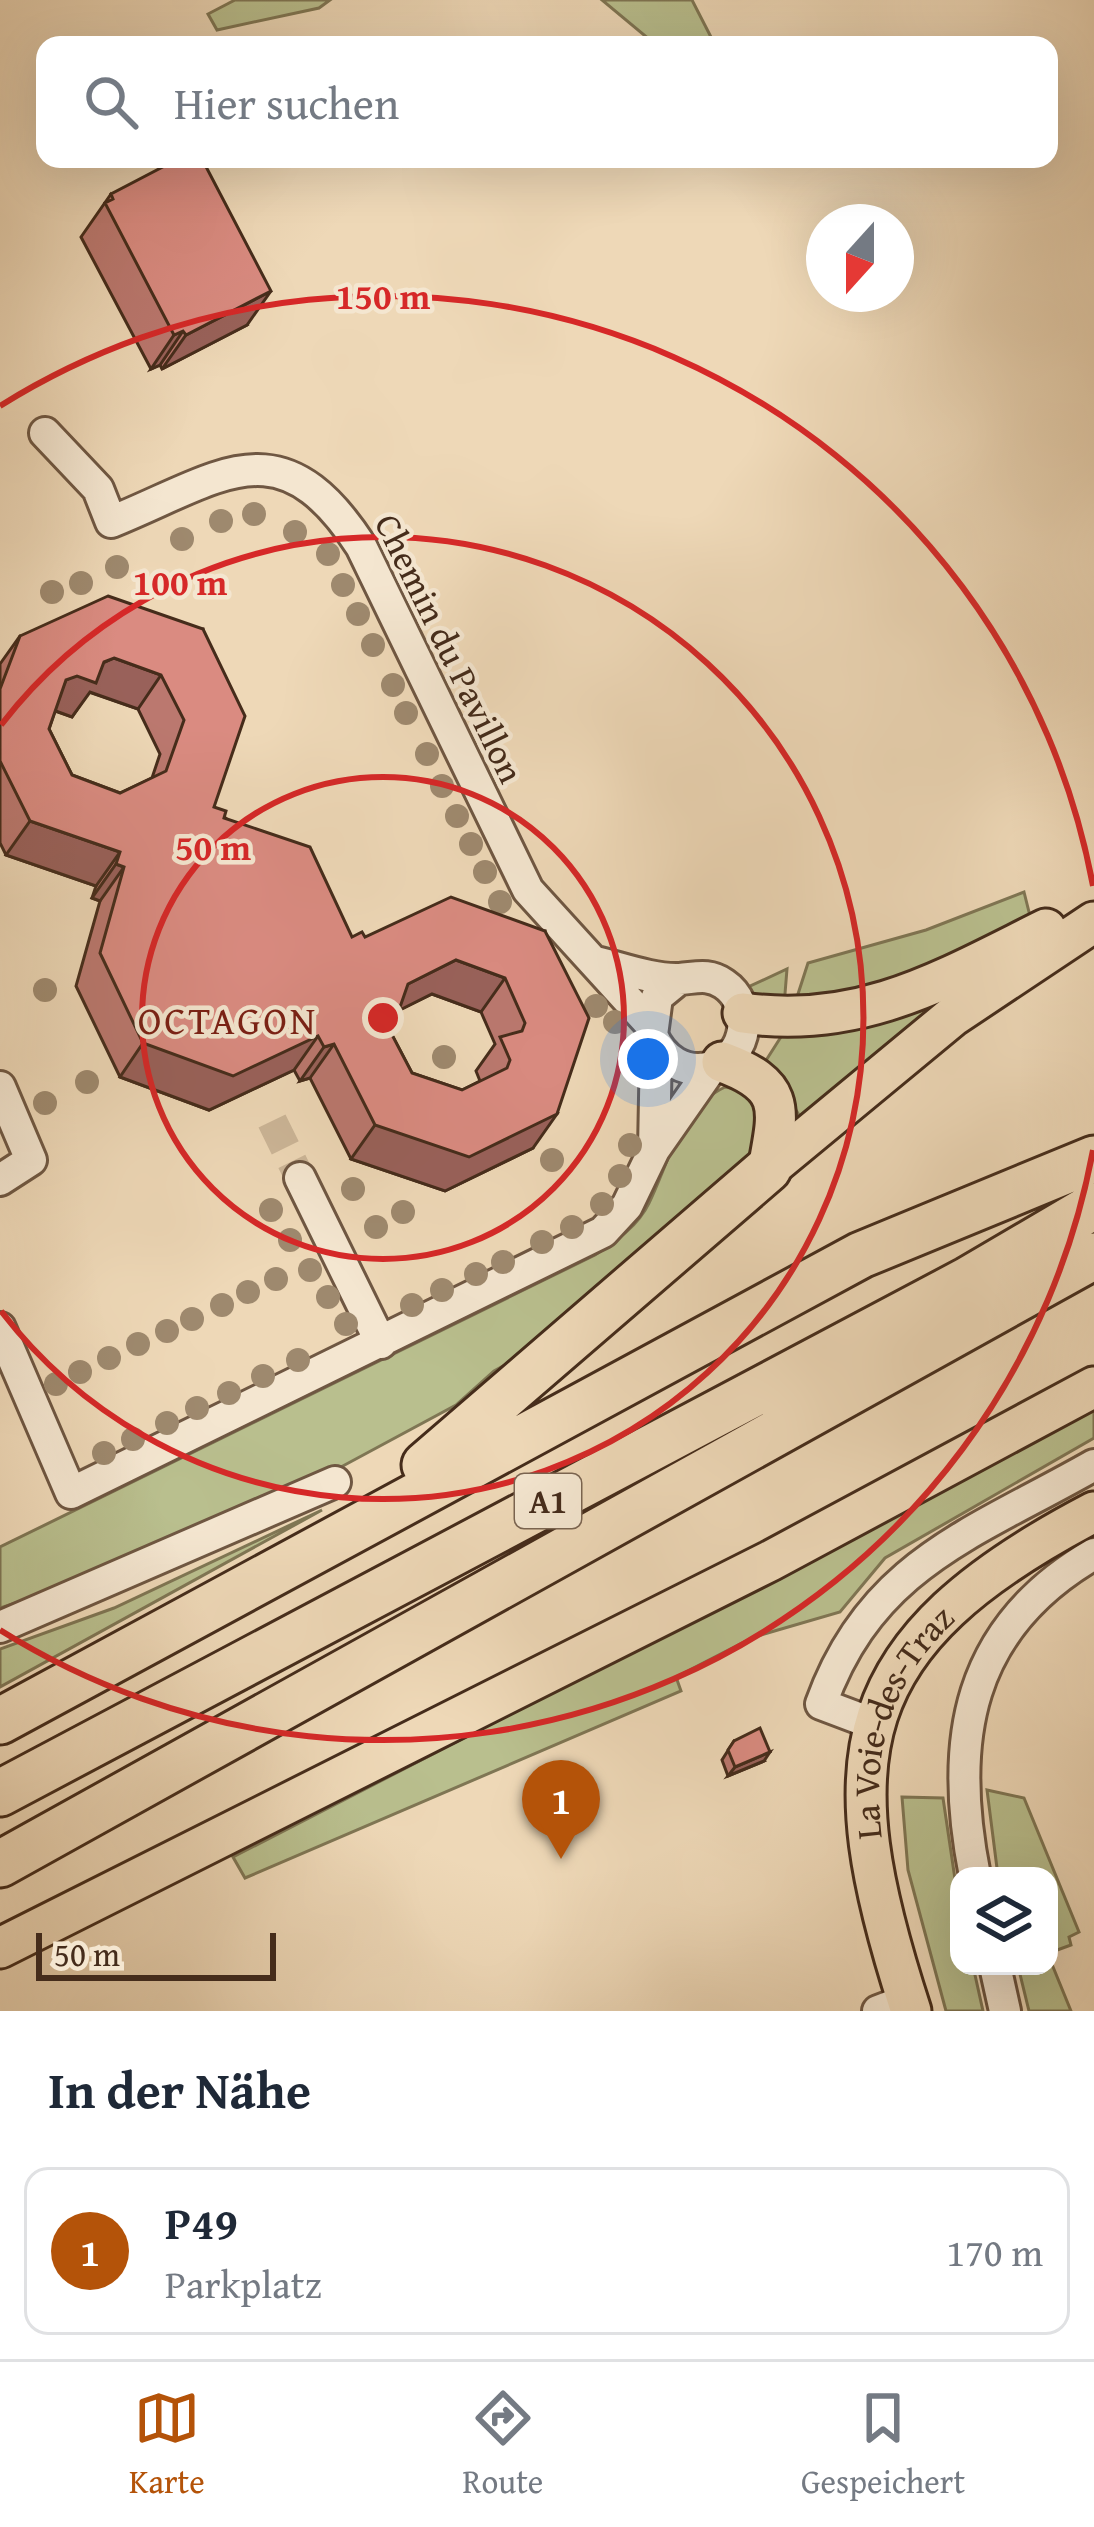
<!DOCTYPE html>
<html lang="de">
<head>
<meta charset="utf-8">
<style>
  body { margin:0; font-family:"Gentium Book Plus",serif; background:#f2f2f3; color:#1f2937 }
  .controls { position:absolute; right:36px; bottom:36px; display:grid; overflow:hidden; border-radius:24px; box-shadow:0 12px 48px #0002 }
  .controls button { width:108px; height:108px; display:grid; place-items:center; padding:0; border:0; border-bottom:3px solid #e0e1e3; background:#fff; color:#1f2937; font:60px sans-serif }
  .compass { position:absolute; left:806px; top:204px; width:108px; height:108px; border-radius:50%; background:#fff; box-shadow:0 12px 48px #0002; rotate:201deg }
  .scale { position:absolute; left:36px; bottom:30px; width:240px; box-sizing:border-box; padding-left:12px; border:6px solid #452c1b; border-top:0; font-size:33px; line-height:42px; white-space:nowrap; color:#452c1b; -webkit-text-stroke:9px #f4e6d0; paint-order:stroke }
  .you { position:absolute; left:648px; top:1059px; width:42px; height:42px; margin:-30px; border:9px solid #fff; border-radius:50%; background:#1a73e8; box-shadow:0 0 0 18px #1a73e833 }
  .badge { display:grid; place-items:center; width:78px; height:78px; border-radius:50%; background:#b45309; color:#fff; font-size:39px; font-weight:700 }
  .pin { position:absolute; translate:-50% -99px; filter:drop-shadow(0 3px 6px #0008) }
  .pin::after { content:''; position:absolute; top:63px; width:42px; height:36px; background:inherit; clip-path:polygon(0 0,100% 0,50% 100%) }
  .list { margin:0; padding:0; list-style:none }
  h2 { display:flex; justify-content:space-between; align-items:center; height:156px; margin:0; padding:0 48px; font-size:51px }
  h2 small { font-size:39px; font-weight:400; color:#747a83 }
  .list li { display:grid; grid-template-columns:78px 1fr auto; gap:36px; align-items:center; box-sizing:border-box; height:168px; margin:0 24px 24px; padding:0 24px; border:3px solid #e0e1e3; border-radius:24px }
  .list b { display:block; font-size:45px; white-space:nowrap }
  .list p { margin:0; font-size:39px; white-space:nowrap; color:#747a83 }
  .list em { font-size:39px; font-style:normal; color:#747a83 }
  .icon { flex:none; width:66px; height:66px; fill:none; stroke:currentColor; stroke-width:2; stroke-linecap:round; stroke-linejoin:round }
  .map { position:relative; flex:none; width:1094px; height:2011px; overflow:hidden }
  .search { position:absolute; background:#fff; box-shadow:0 12px 48px #0002; left:36px; right:36px; top:36px; height:132px; display:flex; align-items:center; gap:30px; box-sizing:border-box; padding:0 42px; border-radius:24px; color:#747a83; font-size:45px }
  .sheet { height:348px; background:#fff }
  nav { display:flex; justify-content:space-around; align-items:center; box-sizing:border-box; height:168px; border-top:3px solid #e0e1e3; background:#fff; font-size:33px; color:#747a83 }
  nav a { display:grid; justify-items:center; gap:6px }
  nav .on { color:#b45309 }
  .map>svg:first-child { display:block }
</style>
</head>
<body>
<div class="map">
<svg width="1094" height="2011" viewBox="0 0 1094 2011">
  <rect width="100%" height="100%" fill="#eed8b7"/>
  <filter id="stains"><feTurbulence type="fractalNoise" baseFrequency=".00167" numOctaves="4"/><feColorMatrix values="0 0 0 0 .2 0 0 0 0 .09 0 0 0 0 .02 0 0 0 .5 -.17"/></filter>
  <radialGradient id="worn" r=".72"><stop offset=".6" stop-color="#630" stop-opacity="0"/><stop offset="1" stop-color="#630" stop-opacity=".3"/></radialGradient>
  <!-- green -->
  <path fill="#b9bf8e" stroke="#7f7654" stroke-width="3" d="M 235,0 L 330,0 L 319,8 L 217,30 L 208,14 Z
    M 602,0 L 692,0 L 713,41 L 656,45 Z
    M 1024,892 L 1030,916 L 953,964 L 806,1011 L 798,994 L 808,963 L 926,930 Z
    M 787,969 L 784,1006 L 760,1001 L 746,988 Z
    M 951,997 L 801,1118 L 765,1062 L 786,1029 Z
    M 725,1087 L 752,1092 L 764,1109 L 758,1151 L 561,1334 L 494,1371 L 456,1405 L 289,1495 L 84,1580 L 0,1608 L 0,1547 L 595,1255 C 616,1241 638,1226 649,1203 C 670,1160 679,1109 725,1087 Z
    M 1094,1405 L 1094,1438 L 885,1558 L 840,1612 L 754,1637 L 676,1677 L 681,1691 L 245,1878 L 233,1857 L 874,1527 Z
    M 322,1510 L 0,1687 L 0,1649 L 114,1608 Z
    M 987,1790 L 1024,1798 L 1079,1932 L 1069,1937 L 1071,1945 L 1049,1953 L 1049,1876 L 998,1876 Z
    M 902,1797 L 943,1798 L 959,1906 L 959,1966 L 973,1966 L 983,2011 L 946,2011 L 908,1870 Z
    M 1049,1957 L 1071,2011 L 1029,2011 L 1018,1966 L 1049,1966 Z"/>
  <g fill="none" stroke-linecap="round" stroke-linejoin="round">
    <!-- minor-tunnel -->
    <path stroke="#ccb698" stroke-width="30" stroke-dasharray="30 15" stroke-linecap="butt" d="M 272,1121 L 300,1178"/>
    <defs>
      <path id="minor" d="M 45,433 L 98,489 L 111,522 C 220,478 280,421 361,546 L 528,890 L 650,1024
        M 596,962 C 621,968 653,980 679,979 C 696,978 708,973 724,984 C 754,1004 749,1056 712,1067 C 685,1075 662,1059 652,1035 L 657,997 L 679,979
        M 0,1087 L 31,1160 L 0,1180
        M 654,1150 L 656,1046
        M 300,1178 L 381,1343
        M 0,1328 L 71,1493 L 603,1232 L 627,1206 L 654,1150 L 712,1067
        M 0,1627 L 335,1482
        M 874,1724 L 821,1704 C 871,1564 973,1534 1094,1465
        M 975,1876 C 948,1741 966,1628 1094,1554
        M 995,1966 L 1005,2011
        M 878,2011 L 907,2000"/>
      <g id="major">
        <path d="M 743,1013 C 860,1030 945,979 1046,929"/>
        <path d="M 722,1062 C 787,1086 779,1109 768,1169"/>
        <path d="M 768,1169 L 953,1016 L 1094,922"/>
        <path d="M 0,1948 L 770,1561 L 1094,1387"/>
        <path id="s1" d="M 911,2011 C 828,1757 844,1643 1094,1512"/>
      </g>
      <path id="highway" d="M 425,1465 L 768,1169
        M 0,1721 L 861,1255 L 1094,1159
        M 0,1793 L 968,1280 L 1094,1206
        M 0,1864 L 1094,1256"/>
    </defs>
    <!-- minor casing -->
    <use href="#minor" stroke="#6f5742" stroke-width="36"/>
    <!-- major casing -->
    <use href="#major" stroke="#452c1b" stroke-width="45"/>
    <!-- highway casing -->
    <use href="#highway" stroke="#452c1b" stroke-width="51"/>
    <!-- minor -->
    <use href="#minor" stroke="#f4e6d0" stroke-width="30"/>
    <!-- major -->
    <use href="#major" stroke="#eed8b7" stroke-width="39"/>
    <!-- highway -->
    <use href="#highway" stroke="#eed8b7" stroke-width="45"/>
  </g>
  <!-- trees -->
  <g fill="#9e896e">
    <circle cx="254" cy="514" r="12"/>
    <circle cx="221" cy="521" r="12"/>
    <circle cx="295" cy="532" r="12"/>
    <circle cx="182" cy="539" r="12"/>
    <circle cx="328" cy="554" r="12"/>
    <circle cx="117" cy="567" r="12"/>
    <circle cx="81" cy="583" r="12"/>
    <circle cx="343" cy="585" r="12"/>
    <circle cx="52" cy="592" r="12"/>
    <circle cx="358" cy="614" r="12"/>
    <circle cx="373" cy="645" r="12"/>
    <circle cx="393" cy="685" r="12"/>
    <circle cx="406" cy="713" r="12"/>
    <circle cx="427" cy="754" r="12"/>
    <circle cx="442" cy="786" r="12"/>
    <circle cx="457" cy="816" r="12"/>
    <circle cx="471" cy="844" r="12"/>
    <circle cx="485" cy="872" r="12"/>
    <circle cx="500" cy="902" r="12"/>
    <circle cx="45" cy="990" r="12"/>
    <circle cx="596" cy="1006" r="12"/>
    <circle cx="615" cy="1022" r="12"/>
    <circle cx="444" cy="1057" r="12"/>
    <circle cx="632" cy="1066" r="12"/>
    <circle cx="87" cy="1082" r="12"/>
    <circle cx="45" cy="1103" r="12"/>
    <circle cx="630" cy="1145" r="12"/>
    <circle cx="552" cy="1160" r="12"/>
    <circle cx="620" cy="1176" r="12"/>
    <circle cx="353" cy="1189" r="12"/>
    <circle cx="602" cy="1204" r="12"/>
    <circle cx="271" cy="1210" r="12"/>
    <circle cx="403" cy="1212" r="12"/>
    <circle cx="376" cy="1227" r="12"/>
    <circle cx="572" cy="1227" r="12"/>
    <circle cx="290" cy="1240" r="12"/>
    <circle cx="542" cy="1242" r="12"/>
    <circle cx="503" cy="1262" r="12"/>
    <circle cx="310" cy="1270" r="12"/>
    <circle cx="476" cy="1274" r="12"/>
    <circle cx="276" cy="1279" r="12"/>
    <circle cx="442" cy="1290" r="12"/>
    <circle cx="248" cy="1292" r="12"/>
    <circle cx="328" cy="1297" r="12"/>
    <circle cx="222" cy="1305" r="12"/>
    <circle cx="412" cy="1305" r="12"/>
    <circle cx="192" cy="1319" r="12"/>
    <circle cx="346" cy="1324" r="12"/>
    <circle cx="167" cy="1331" r="12"/>
    <circle cx="138" cy="1344" r="12"/>
    <circle cx="109" cy="1358" r="12"/>
    <circle cx="298" cy="1360" r="12"/>
    <circle cx="80" cy="1372" r="12"/>
    <circle cx="263" cy="1376" r="12"/>
    <circle cx="56" cy="1384" r="12"/>
    <circle cx="229" cy="1393" r="12"/>
    <circle cx="197" cy="1408" r="12"/>
    <circle cx="167" cy="1423" r="12"/>
    <circle cx="133" cy="1439" r="12"/>
    <circle cx="104" cy="1453" r="12"/>
  </g>
  <!-- wall -->
  <path fill="#bb786f" stroke="#452c1b" stroke-width="3" fill-rule="evenodd" d="M 111,194 L 247,325 L 162,369 L 160,365 L 151,369 L 81,237 Z
    M 203,629 L 214,807 L 352,937 L 545,931 L 533,1148 L 445,1191 L 351,1159 L 310,1078 L 300,1081 L 294,1070 L 209,1110 L 120,1077 L 76,986 L 100,901 L 92,898 L 96,886 L 6,855 L 0,843 L 0,664 L 20,636 ZM 89,692 L 138,709 L 160,754 L 152,778 L 120,793 L 72,775 L 49,729 L 55,711 L 72,717 ZM 432,994 L 481,1012 L 495,1044 L 476,1071 L 480,1081 L 462,1090 L 412,1073 L 391,1033 L 399,1010 Z
    M 734,1741 L 764,1761 L 728,1776 L 722,1760 Z"/>
  <!-- shaded-wall -->
  <path fill="#99615a" stroke="#452c1b" stroke-width="3" d="M 271,291 L 247,325 L 162,369 L 186,335 Z
    M 183,331 L 160,365 L 151,369 L 174,335 Z
    M 114,658 L 161,675 L 138,709 L 90,692 L 72,717 L 53,710 L 66,680 Z
    M 30,821 L 120,852 L 96,886 L 6,855 Z
    M 116,864 L 124,867 L 100,901 L 92,898 Z
    M 456,960 L 505,978 L 481,1012 L 432,994 L 384,1018 L 408,984 Z
    M 318,1036 L 294,1070 L 209,1110 L 120,1077 L 143,1043 Z
    M 334,1044 L 310,1078 L 300,1081 L 324,1047 Z
    M 557,1114 L 533,1148 L 445,1191 L 351,1159 L 375,1125 Z
    M 770,1752 L 764,1761 L 728,1776 L 735,1767 Z"/>
  <!-- building -->
  <path fill="#da8b81" stroke="#452c1b" stroke-width="3" fill-rule="evenodd" d="M 178,159 L 202,159 L 271,291 L 186,335 L 183,331 L 174,335 L 105,203 L 113,199 L 111,194 Z
    M 108,596 L 203,629 L 245,716 L 214,807 L 226,811 L 224,818 L 310,847 L 352,937 L 362,932 L 365,937 L 451,897 L 545,931 L 589,1018 L 557,1114 L 469,1157 L 375,1125 L 334,1044 L 324,1047 L 318,1036 L 233,1076 L 143,1043 L 100,953 L 124,867 L 116,864 L 120,852 L 30,821 L 0,761 L 0,689 L 20,636 ZM 114,658 L 161,675 L 184,720 L 166,771 L 120,793 L 72,775 L 49,729 L 66,680 L 77,676 L 96,683 L 104,662 ZM 456,960 L 505,978 L 525,1023 L 522,1031 L 500,1037 L 510,1060 L 507,1068 L 462,1090 L 412,1073 L 391,1033 L 408,984 Z
    M 760,1728 L 770,1752 L 735,1767 L 728,1750 L 734,1741 Z"/>
  <!-- distance rings -->
  <g fill="none" stroke="#d62828" stroke-width="6">
    <circle cx="383" cy="1018" r="241"/>
    <path d="M1 725A481 481 0 1 1 1 1311"/>
    <path d="M1093 1150A722 722 0 0 1 0 1630M0 406A722 722 0 0 1 1093 886"/>
  </g>
  <g text-anchor="middle" stroke-width="9" stroke-linejoin="round" paint-order="stroke">
    <!-- shield labels -->
    <rect fill="#f4e6d0" stroke="#7a6451" stroke-width="3" x="515" y="1474" width="66" height="54" rx="9"/>
    <g font-size="33" font-weight="bold" fill="#452c1b">
      <text x="548" y="1513">A1</text>
    </g>
    <!-- street labels -->
    <g font-size="36" fill="#452c1b" stroke="#f4e6d0">
      <text transform="translate(450 648) rotate(64)" y="13">Chemin du Pavillon</text>
      <text dy="13" stroke="none"><textPath href="#s1" startOffset="303">La Voie-des-Traz</textPath></text>
    </g>
    <!-- neighbourhood labels -->
    <g font-size="39" letter-spacing="3" fill="#7a1f14" stroke="#f4e6d0">
      <text x="228" y="1034">OCTAGON</text>
    </g>
  </g>
  <circle cx="383" cy="1018" r="18" fill="#d62828" stroke="#f4e6d0" stroke-width="6"/>
  <g font-size="36" text-anchor="middle" font-weight="bold" fill="#d62828" stroke="#f4e6d0" stroke-width="9" stroke-linejoin="round" paint-order="stroke">
    <text x="383" y="309">150 m</text>
    <text x="180" y="595">100 m</text>
    <text x="213" y="860">50 m</text>
  </g>
  <rect width="100%" height="100%" filter="url(#stains)"/>
  <rect width="100%" height="100%" fill="url(#worn)"/>
</svg>
<div class="controls">
<button><svg class="icon" aria-label="layers" viewBox="0 0 24 24"><path d="M12 4l9 5-9 5-9-5zM3 14l9 5 9-5"/></svg></button>
</div>
<svg class="compass" viewBox="-18 -18 36 36"><path d="M0-13l5 13h-10z" fill="#e53935"/><path d="M0 13l5-13h-10z" fill="#747a83"/></svg>
<div class="scale">50 m</div>
<div class="you"></div>
<div class="pin badge" style="left:561px;top:1859px">1</div>
<div class="search"><svg class="icon" aria-label="search" viewBox="0 0 24 24"><circle cx="10" cy="10" r="6"/><path d="M15 15l6 6"/></svg>Hier suchen</div>
</div>
<section class="sheet">
<h2>In der Nähe<small></small></h2>
<ul class="list">
<li><span class="badge">1</span><div><b>P49</b><p>Parkplatz</p></div><em>170 m</em></li>
</ul>
</section>
<nav>
<a class="on"><svg class="icon" aria-label="map" viewBox="0 0 24 24"><path d="M3 6l6-2 6 2 6-2v14l-6 2-6-2-6 2zM9 4v14M15 6v14"/></svg>Karte</a>
<a><svg class="icon" aria-label="directions" viewBox="0 0 24 24"><path d="M12 3l9 9-9 9-9-9zM9 14v-3h6M13 9l2 2-2 2"/></svg>Route</a>
<a><svg class="icon" aria-label="saved" viewBox="0 0 24 24"><path d="M7 4h10v16l-5-4-5 4z"/></svg>Gespeichert</a>
</nav>
</body>
</html>
